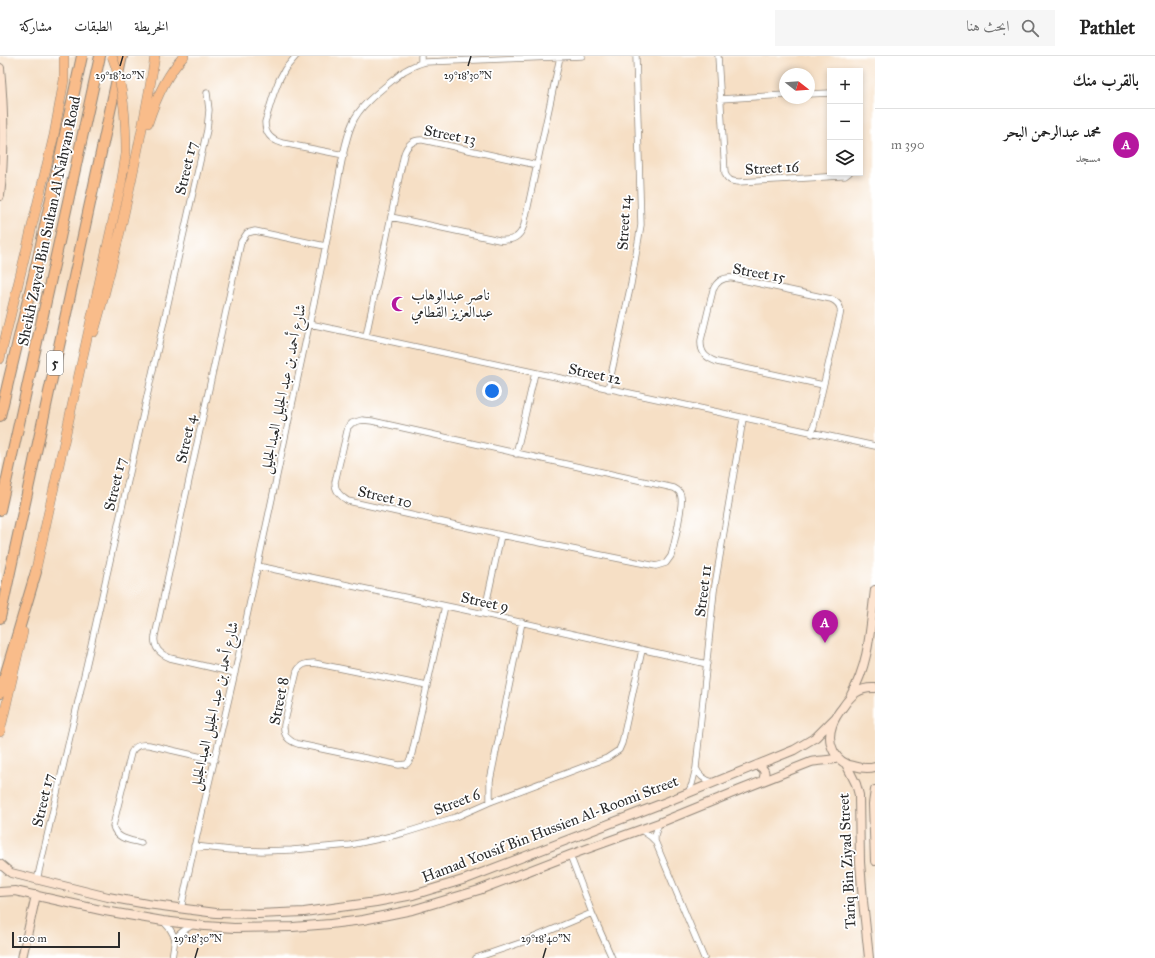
<!DOCTYPE html>
<html lang="ar">
<head>
<meta charset="utf-8">
<style>
  body { margin:0; font-family:"IM FELL Great Primer",Amiri,serif; background:#f6f6f6; color:#222; direction:rtl }
  .controls { position:absolute; right:12px; top:12px; display:grid; overflow:hidden; border-radius:0px; box-shadow:0 2px 6px #0003 }
  .controls button { width:36px; height:36px; display:grid; place-items:center; padding:0; border:0; border-bottom:1px solid #e0e0e0; background:#fff; color:#222; font:20px sans-serif }
  .compass { position:absolute; left:779px; top:12px; width:36px; height:36px; border-radius:50%; background:#fff; box-shadow:0 2px 6px #0003; rotate:107deg }
  .scale { position:absolute; left:12px; bottom:10px; width:108px; box-sizing:border-box; padding-left:4px; border:2px solid #2b2b2b; border-top:0; font-size:11px; line-height:14px; white-space:nowrap; color:#2b2b2b; -webkit-text-stroke:3px #fff; paint-order:stroke }
  .you { position:absolute; left:492px; top:335px; width:14px; height:14px; margin:-10px; border:3px solid #fff; border-radius:50%; background:#1a73e8; box-shadow:0 0 0 6px #1a73e833 }
  .badge { display:grid; place-items:center; width:26px; height:26px; border-radius:50%; background:#b5179e; color:#fff; font-size:13px; font-weight:700 }
  .pin { position:absolute; translate:-50% -33px; filter:drop-shadow(0 1px 2px #0008) }
  .pin::after { content:''; position:absolute; top:21px; width:14px; height:12px; background:inherit; clip-path:polygon(0 0,100% 0,50% 100%) }
  .list { margin:0; padding:0; list-style:none }
  h2 { display:flex; justify-content:space-between; align-items:center; height:52px; margin:0; padding:0 16px; font-size:17px }
  h2 small { font-size:13px; font-weight:400; color:#767676 }
  .list li { display:grid; grid-template-columns:26px 1fr auto; gap:12px; align-items:center; box-sizing:border-box; height:72px; padding:0 16px; border-top:1px solid #e0e0e0 }
  .list b { display:block; font-size:15px; white-space:nowrap }
  .list p { margin:0; font-size:13px; white-space:nowrap; color:#767676 }
  .list em { font-size:13px; font-style:normal; color:#767676 }
  .icon { flex:none; width:22px; height:22px; fill:none; stroke:currentColor; stroke-width:2; stroke-linecap:round; stroke-linejoin:round }
  .map { position:relative; flex:none; width:875px; height:902px; overflow:hidden; direction:ltr }
  header { display:flex; align-items:center; gap:24px; box-sizing:border-box; height:56px; padding:0 20px; background:#fff; border-bottom:1px solid #e0e0e0 }
  header strong { font-size:19px }
  nav { display:flex; gap:22px; margin-inline-start:auto; font-size:14px }
  .search { width:280px; height:36px; background:#f6f6f6; display:flex; align-items:center; gap:10px; box-sizing:border-box; padding:0 14px; border-radius:0px; color:#767676; font-size:15px }
  main { display:flex }
  aside { flex:1; background:#fff }
  .map>svg:first-child { display:block }
</style>
</head>
<body>
<header>
<strong>Pathlet</strong>
<div class="search"><svg class="icon" aria-label="search" viewBox="0 0 24 24"><circle cx="10" cy="10" r="6"/><path d="M15 15l6 6"/></svg>ابحث هنا</div>
<nav><a>الخريطة</a><a>الطبقات</a><a>مشاركة</a></nav>
</header>
<main>
<aside>
<h2>بالقرب منك<small></small></h2>
<ul class="list">
<li><span class="badge">A</span><div><b>محمد عبدالرحمن البحر</b><p>مسجد</p></div><em>390 m</em></li>
</ul>
</aside>
<div class="map">
<svg width="875" height="902" viewBox="0 0 875 902">
  <rect width="100%" height="100%" fill="#fff"/>
  <filter id="ink" filterUnits="userSpaceOnUse"><feTurbulence type="fractalNoise" baseFrequency=".025" numOctaves="2"/><feDisplacementMap in="SourceGraphic" scale="8" xChannelSelector="R" yChannelSelector="G"/><feConvolveMatrix kernelMatrix="1 2 1 2 8 2 1 2 1" color-interpolation-filters="sRGB"/></filter>
  <filter id="wash" filterUnits="userSpaceOnUse"><feTurbulence type="fractalNoise" baseFrequency=".012" numOctaves="4" result="noise"/><feDisplacementMap in="SourceGraphic" scale="16" xChannelSelector="R" yChannelSelector="G"/><feGaussianBlur stdDeviation="0.9" result="paint"/><feColorMatrix in="noise" values="0 0 0 0 0 0 0 0 0 0 0 0 0 0 0 0 0 1.4 0 .05"/><feComposite in="paint" operator="in"/></filter>
  <g filter="url(#wash)">
    <rect width="100%" height="100%" fill="#f6dfc5"/>
  </g>
  <g filter="url(#ink)">
    <g fill="none" stroke-linecap="round" stroke-linejoin="round">
      <defs>
        <path id="street" d="M 296,0 L 285,13 L 279,24 L 274,37 L 265,66 C 265,78 271,84 282,87 L 344,99
          M 421,0 L 421,7
          M 718,0 L 725,117 C 727,124 733,126 739,126 L 841,120 L 845,120 L 849,117
          M 809,38 L 830,37
          M 720,43 L 785,39
          M 391,161 L 499,184 C 512,185 520,182 524,169 L 560,1
          M 310,268 L 875,390
          M 366,280 L 404,98 C 407,89 413,83 423,84 L 537,109
          M 608,333 L 631,228 L 641,169 L 636,0
          M 362,364 L 372,365 L 674,432 C 678,434 681,437 681,441 C 683,449 674,491 671,500 L 666,507 L 656,510 L 501,479 L 348,445 C 340,440 335,435 335,426 L 348,371 L 352,367 Z
          M 812,378 L 840,259 C 842,251 838,246 831,243 L 733,222 C 723,221 717,225 713,234 L 701,284 C 700,297 706,302 717,306 L 823,329
          M 516,398 L 535,317
          M 258,510 L 484,558 L 707,608
          M 484,558 L 501,479
          M 235,617 L 170,602 C 160,598 153,592 155,580 L 241,186 L 247,177 L 255,175 L 325,190
          M 427,630 L 314,607 C 306,607 301,608 297,615 L 284,669 C 283,679 288,685 298,688 L 399,709 L 407,708 L 410,704 L 412,697 L 445,550
          M 696,712 C 699,720 704,724 713,726
          M 688,737 L 692,728 L 696,712 L 714,535 L 743,363
          M 490,746 L 490,725 L 522,566
          M 641,774 L 651,781 L 655,785 L 704,902
          M 655,785 L 655,779 L 659,767
          M 141,787 C 130,784 116,783 113,770 L 131,697 C 135,689 141,688 149,689 L 215,704
          M 194,790 L 231,794 L 262,795 L 292,794 L 350,789 L 379,783 L 404,777 L 456,761 L 490,746 L 607,702 L 619,694 L 622,687 L 642,594
          M 570,799 L 592,857 L 612,902
          M 37,824 L 91,589 L 207,74 L 209,54 L 207,37
          M 181,853 C 197,773 217,695 235,616 C 259,507 281,397 305,288 C 316,239 326,190 335,141 C 340,118 343,89 352,68 C 360,47 388,29 404,15 C 411,11 417,8 425,6 L 582,0
          M 163,865 L 170,873 L 175,882
          M 175,882 L 183,875 L 193,869
          M 172,902 L 175,882
          M 476,902 L 523,886 L 592,857"/>
        <path id="secondary" d="M 0,12 C 4,54 5,97 0,140
          M 875,632 C 859,631 851,639 843,651 C 838,657 834,663 832,670 C 826,687 835,707 854,710 C 861,712 868,713 875,711
          M 851,639 C 870,606 870,571 875,534
          M 846,708 L 856,728 L 859,739 L 860,806 L 863,845 L 869,902
          M 757,709 C 765,713 766,716 763,724
          M 875,734 L 873,748 L 875,805
          M 0,808 L 11,817 L 108,841 L 147,848 L 216,857 L 258,858 L 304,856 L 376,846 L 413,839 L 466,823 L 666,746 L 794,694 L 816,681 L 835,662
          M 0,836 L 15,835 L 105,855 L 163,865 L 205,870 L 234,872 L 293,871 L 330,868 L 363,864 L 412,854 L 479,834 L 570,799 L 659,767 L 740,734 L 811,706 C 820,704 830,705 838,702
          M 22,902 L 36,839"/>
        <path id="primary" d="M 148,67 C 156,42 166,19 184,0
          M 94,276 C 104,243 111,210 120,176 C 133,118 146,59 155,0
          M 0,303 L 54,79 L 64,24 L 64,0
          M 34,522 L 121,128 L 126,98
          M 0,676 L 23,576"/>
        <path id="highway" d="M 0,360 L 38,202 L 82,0
          M 0,454 L 100,0
          M 0,562 L 122,0
          M 0,637 L 36,516"/>
      </defs>
      <!-- street casing -->
      <use href="#street" stroke="#908578" stroke-width="7"/>
      <!-- secondary casing -->
      <use href="#secondary" stroke="#908578" stroke-width="10"/>
      <!-- primary casing -->
      <use href="#primary" stroke="#908578" stroke-width="10"/>
      <!-- highway casing -->
      <use href="#highway" stroke="#908578" stroke-width="12"/>
      <!-- street -->
      <use href="#street" stroke="#fff" stroke-width="5.5"/>
      <!-- secondary -->
      <use href="#secondary" stroke="#fde4d0" stroke-width="8"/>
      <!-- primary -->
      <use href="#primary" stroke="#f9bc8a" stroke-width="9"/>
      <!-- highway -->
      <use href="#highway" stroke="#f9bc8a" stroke-width="10"/>
      <defs>
        <path id="primary-bridge" d="M 112,0 C 124,31 126,64 126,98"/>
      </defs>
      <!-- primary-bridge casing -->
      <use href="#primary-bridge" stroke="#908578" stroke-width="10" stroke-linecap="butt"/>
      <!-- primary-bridge -->
      <use href="#primary-bridge" stroke="#f9bc8a" stroke-width="9"/>
    </g>
  </g>
  <!-- ticks -->
  <path fill="none" stroke="#2b2b2b" stroke-width="1.5" d="M 120,10 L 123,0M 468,10 L 471,0M 195,902 L 198,892M 543,902 L 546,892"/>
  <!-- icons -->
  <defs>
    <symbol id="mosque-bare" viewBox="-9 -9 18 18"><path d="M3.5-4.9A6 6 0 1 0 3.5 4.9A5 5 0 1 1 3.5-4.9Z" fill="#b5179e" stroke="#fff" stroke-width="2.5" paint-order="stroke"/></symbol>
  </defs>
  <g fill-rule="evenodd">
    <use href="#mosque-bare" x="388" y="237" width="22" height="22"/>
  </g>
  <g text-anchor="middle" stroke-width="3.5" stroke-linejoin="round" paint-order="stroke">
    <!-- shield labels -->
    <rect fill="#fff" stroke="#6b6b6b" stroke-width="1" x="47" y="295" width="16" height="24" rx="3"/>
    <g font-size="14" font-weight="bold" fill="#2b2b2b">
      <text x="55" y="312">5</text>
    </g>
    <!-- street labels -->
    <g font-size="15" fill="#2b2b2b" stroke="#fff">
      <text transform="translate(450 79) rotate(11)" y="5">Street 13</text>
      <text transform="translate(186 112) rotate(-77)" y="5">Street 17</text>
      <text transform="translate(772 112) rotate(-3)" y="5">Street 16</text>
      <text transform="translate(49 165) rotate(-78)" y="5">Sheikh Zayed Bin Sultan Al Nahyan Road</text>
      <text transform="translate(624 167) rotate(-87)" y="5">Street 14</text>
      <text transform="translate(759 217) rotate(10)" y="5">Street 15</text>
      <text transform="translate(595 318) rotate(12)" y="5">Street 12</text>
      <text transform="translate(283 333) rotate(-78)" y="5">شارع أحمد بن عبد الجليل العبدالجليل</text>
      <text transform="translate(186 383) rotate(-78)" y="5">Street 4</text>
      <text transform="translate(115 428) rotate(-77)" y="5">Street 17</text>
      <text transform="translate(385 441) rotate(13)" y="5">Street 10</text>
      <text transform="translate(703 535) rotate(-83)" y="5">Street 11</text>
      <text transform="translate(485 546) rotate(12)" y="5">Street 9</text>
      <text transform="translate(279 645) rotate(-79)" y="5">Street 8</text>
      <text transform="translate(214 650) rotate(-77)" y="5">شارع أحمد بن عبد الجليل العبدالجليل</text>
      <text transform="translate(43 744) rotate(-77)" y="5">Street 17</text>
      <text transform="translate(457 746) rotate(-21)" y="5">Street 6</text>
      <text transform="translate(550 773) rotate(-21)" y="5">Hamad Yousif Bin Hussien Al-Roomi Street</text>
      <text transform="translate(847 805) rotate(-93)" y="5">Tariq Bin Ziyad Street</text>
    </g>
    <!-- poi labels -->
    <g font-size="15" fill="#2b2b2b" stroke="#fff" text-anchor="start">
      <text x="411" y="244">ناصر عبدالوهاب<tspan x="411" dy="17">عبدالعزيز القطامي</tspan></text>
    </g>
  </g>
  <g font-size="10" text-anchor="middle" fill="#2b2b2b" stroke="#fff" stroke-width="3.5" stroke-linejoin="round" paint-order="stroke">
    <text x="120" y="23">29°18'20"N</text>
    <text x="468" y="23">29°18'30"N</text>
    <text x="198" y="886">29°18'30"N</text>
    <text x="546" y="886">29°18'40"N</text>
  </g>
</svg>
<div class="controls">
<button>+</button>
<button>−</button>
<button><svg class="icon" aria-label="layers" viewBox="0 0 24 24"><path d="M12 4l9 5-9 5-9-5zM3 14l9 5 9-5"/></svg></button>
</div>
<svg class="compass" viewBox="-18 -18 36 36"><path d="M0-13l5 13h-10z" fill="#e53935"/><path d="M0 13l5-13h-10z" fill="#767676"/></svg>
<div class="scale">100 m</div>
<div class="you"></div>
<div class="pin badge" style="left:825px;top:587px">A</div>
</div>
</main>
</body>
</html>
